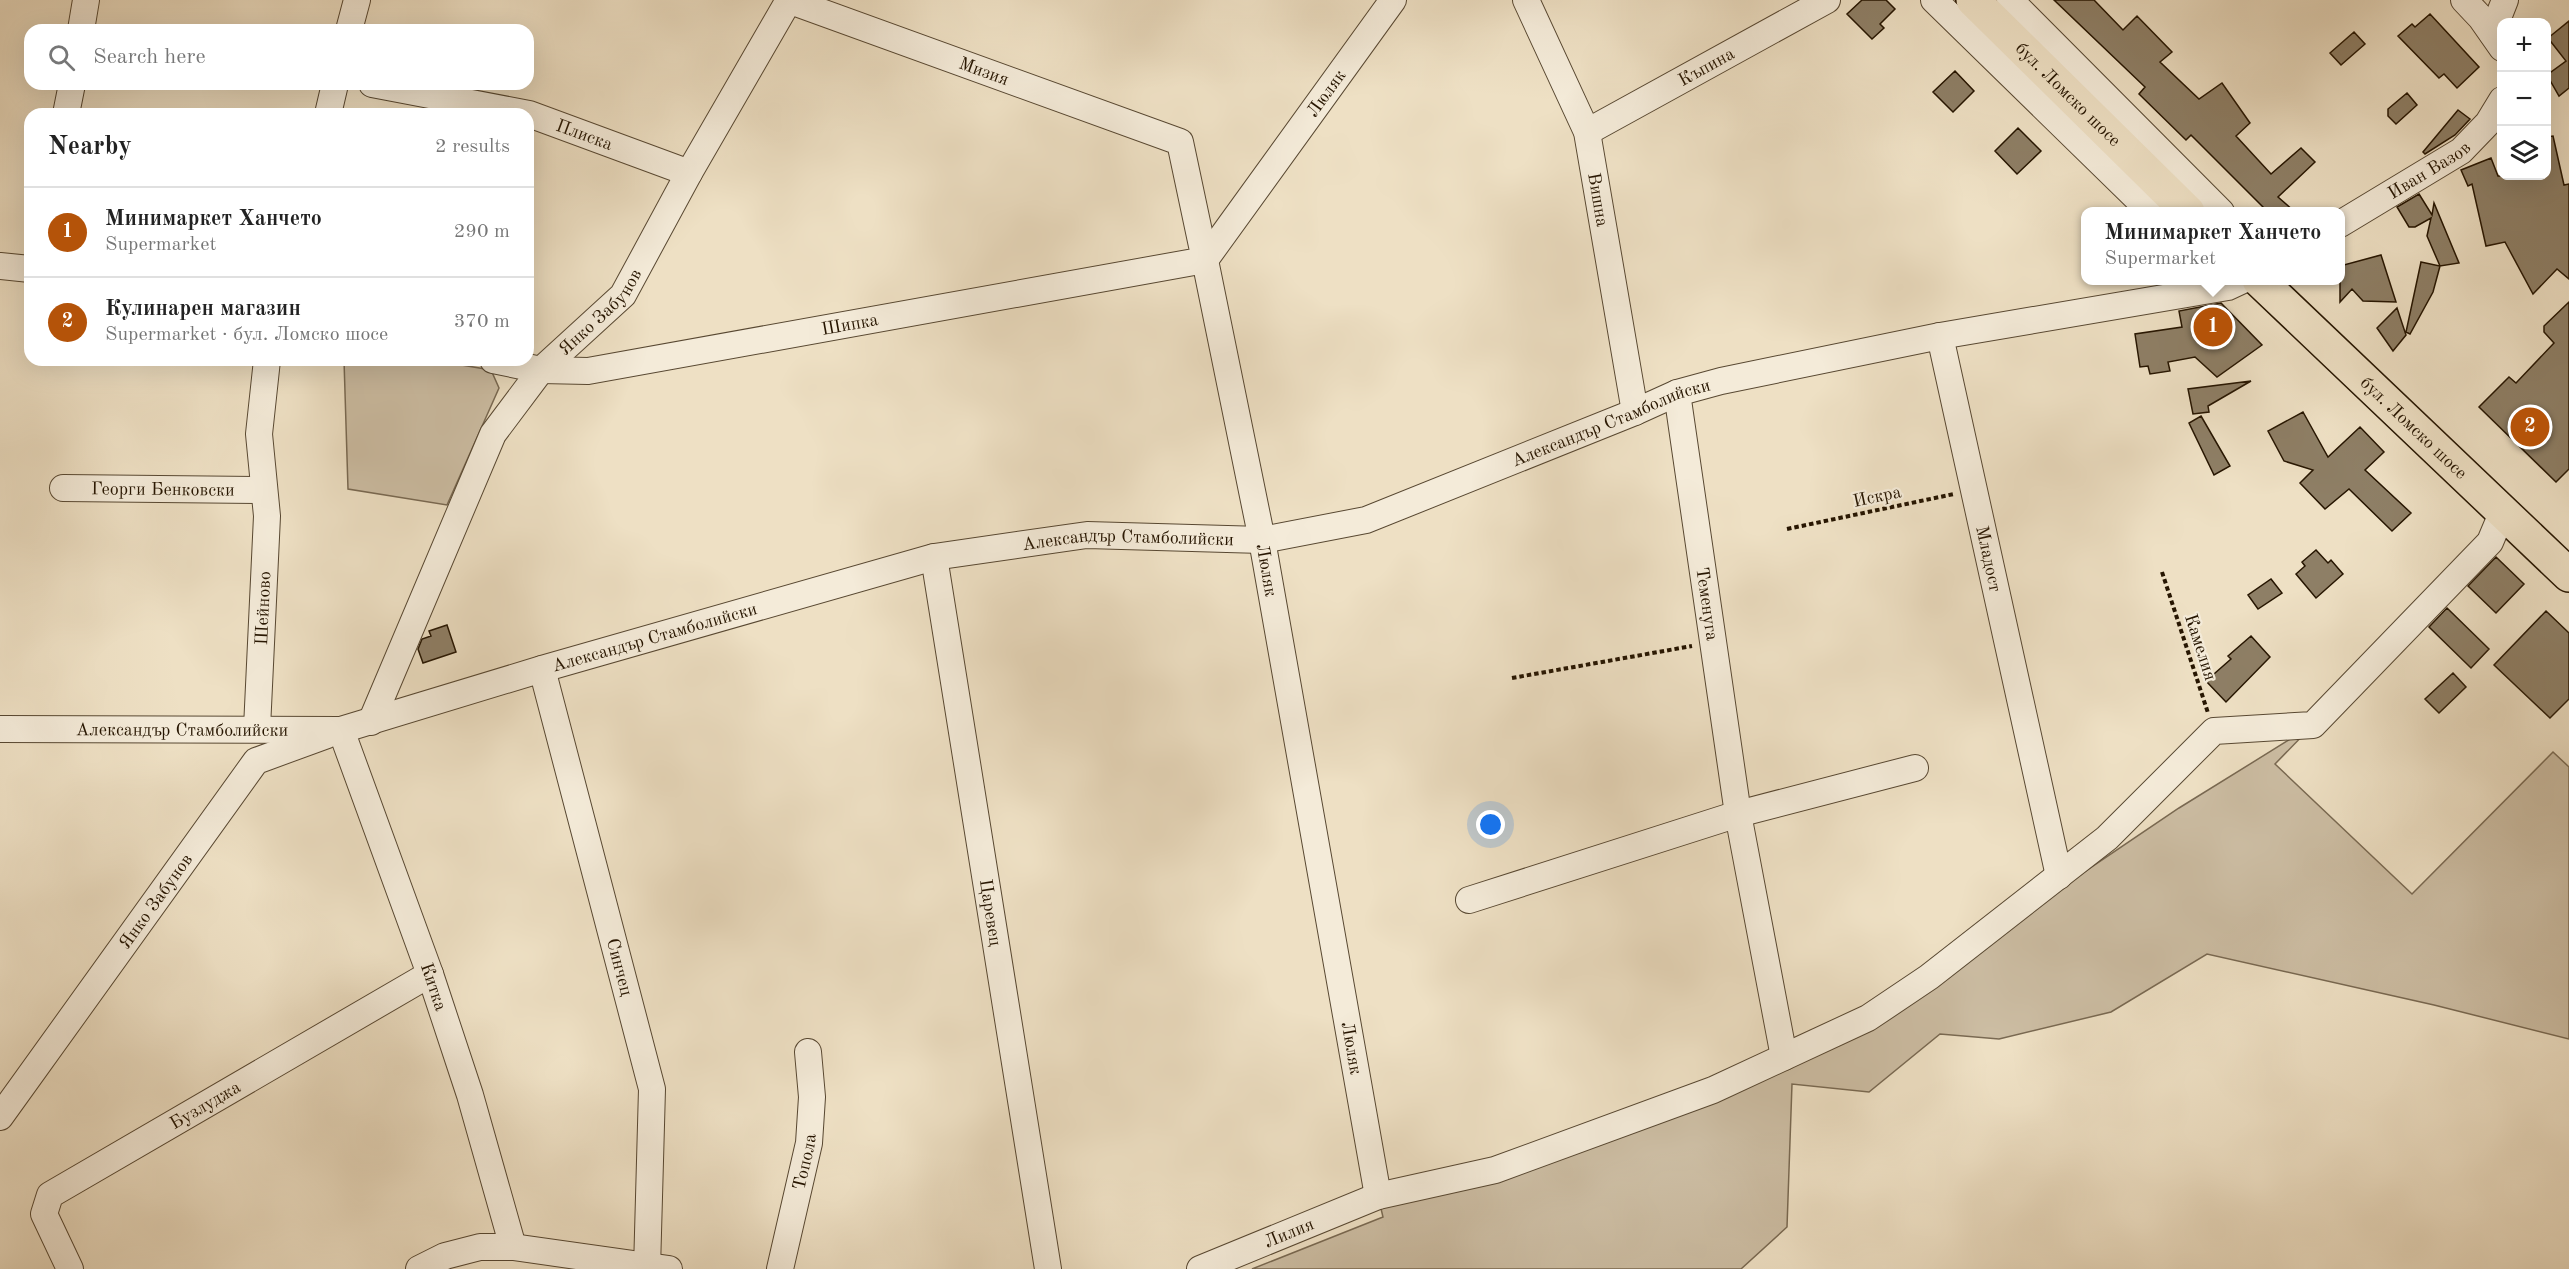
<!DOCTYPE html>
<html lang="en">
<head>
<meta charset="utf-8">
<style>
  body { margin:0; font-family:"Old Standard TT",serif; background:#f6f6f6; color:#222 }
  .controls { position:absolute; right:18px; top:18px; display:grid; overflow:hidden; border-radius:12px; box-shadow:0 6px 24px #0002 }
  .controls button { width:54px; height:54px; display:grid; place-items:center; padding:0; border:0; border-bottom:2px solid #e0e0e0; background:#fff; color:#222; font:30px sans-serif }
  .you { position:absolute; left:1491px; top:825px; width:21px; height:21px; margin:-15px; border:4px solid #fff; border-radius:50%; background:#1a73e8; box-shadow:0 0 0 9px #1a73e833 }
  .badge { display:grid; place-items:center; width:39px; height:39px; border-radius:50%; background:#b45309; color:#fff; font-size:20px; font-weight:700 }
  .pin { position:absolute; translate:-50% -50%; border:3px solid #fff; box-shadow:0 2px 6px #0006 }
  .popup { position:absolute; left:2081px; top:207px; width:264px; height:78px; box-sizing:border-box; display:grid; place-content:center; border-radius:12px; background:#fff; filter:drop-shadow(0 2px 4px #0005); font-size:20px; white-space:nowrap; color:#767676 }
  .popup b { font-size:22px; color:#222 }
  .popup::after { content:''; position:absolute; left:50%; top:100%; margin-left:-12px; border:12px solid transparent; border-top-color:#fff }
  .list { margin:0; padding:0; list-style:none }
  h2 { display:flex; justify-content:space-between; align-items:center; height:78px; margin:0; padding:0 24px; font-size:26px }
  h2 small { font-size:20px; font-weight:400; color:#767676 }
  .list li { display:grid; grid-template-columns:39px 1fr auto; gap:18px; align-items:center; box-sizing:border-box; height:90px; padding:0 24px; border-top:2px solid #e0e0e0 }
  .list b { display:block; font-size:22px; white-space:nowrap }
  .list p { margin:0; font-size:20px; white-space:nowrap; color:#767676 }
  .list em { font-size:20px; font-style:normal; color:#767676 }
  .icon { flex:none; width:33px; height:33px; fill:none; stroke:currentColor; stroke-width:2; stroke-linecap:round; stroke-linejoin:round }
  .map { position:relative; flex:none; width:2569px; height:1269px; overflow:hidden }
  .search { position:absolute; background:#fff; box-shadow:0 6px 24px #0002; left:24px; top:24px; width:510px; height:66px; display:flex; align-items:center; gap:15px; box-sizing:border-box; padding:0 21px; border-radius:18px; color:#767676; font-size:22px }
  .panel { position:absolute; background:#fff; box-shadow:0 6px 24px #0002; left:24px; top:108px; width:510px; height:258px; border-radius:18px }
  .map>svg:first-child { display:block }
</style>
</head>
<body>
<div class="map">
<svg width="2569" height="1269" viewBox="0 0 2569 1269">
  <rect width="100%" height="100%" fill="#eee0c4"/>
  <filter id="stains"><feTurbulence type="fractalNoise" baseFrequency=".00333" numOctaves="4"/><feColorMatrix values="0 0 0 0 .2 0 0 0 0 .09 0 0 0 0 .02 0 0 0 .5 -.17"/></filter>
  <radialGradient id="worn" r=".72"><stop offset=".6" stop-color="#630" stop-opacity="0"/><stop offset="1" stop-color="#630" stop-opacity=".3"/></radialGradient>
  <!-- green -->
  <path fill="#ccbda3" stroke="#796952" stroke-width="1.5" d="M 344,360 L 432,360 L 491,370 L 499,388 L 447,505 L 348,489 Z
    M 2313,725 L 2275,764 L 2412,894 L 2553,752 L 2569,767 L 2569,1039 L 2434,1005 L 2207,954 L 2111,1012 L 1999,1039 L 1940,1034 L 1869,1092 L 1792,1084 L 1787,1227 L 1741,1269 L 1252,1269 L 1383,1217 L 1378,1196 L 1495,1170 L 1868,1018 L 2179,808 Z"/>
  <!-- building -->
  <path fill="#8e7f66" stroke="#261501" stroke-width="1.5" d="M 1862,0 L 1886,0 L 1895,9 L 1880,24 L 1884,28 L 1872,39 L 1847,14 Z
    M 2054,0 L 2094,0 L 2123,30 L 2137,16 L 2172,52 L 2160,62 L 2199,99 L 2222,83 L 2250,123 L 2236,136 L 2271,174 L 2301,148 L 2315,162 L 2278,197 L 2295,212 L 2268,212 L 2191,135 L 2186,140 L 2139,94 L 2145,87 Z
    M 2430,14 L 2479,67 L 2457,88 L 2444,74 L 2439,78 L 2398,36 L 2412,24 L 2415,27 Z
    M 2569,21 L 2569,88 L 2559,96 L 2547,75 L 2566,61 L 2548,38 Z
    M 2354,32 L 2365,44 L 2341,65 L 2330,53 Z
    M 1955,71 L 1974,91 L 1953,112 L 1933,92 Z
    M 2407,93 L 2417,105 L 2396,124 L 2388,116 L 2388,109 Z
    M 2458,110 L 2470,119 L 2455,135 L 2425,154 L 2423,152 Z
    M 2018,128 L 2041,151 L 2017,174 L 1995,151 Z
    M 2553,136 L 2564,185 L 2569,184 L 2569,279 L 2557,269 L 2533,294 L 2505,242 L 2486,246 L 2472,184 L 2468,186 L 2461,170 L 2491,158 L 2498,176 L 2547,176 L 2547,137 Z
    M 2419,194 L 2432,215 L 2434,203 L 2459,263 L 2440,266 L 2427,236 L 2431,218 L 2415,227 L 2409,227 L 2397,207 Z
    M 2381,255 L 2396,302 L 2363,301 L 2352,289 L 2340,302 L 2340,266 Z
    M 2421,262 L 2440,266 L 2433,292 L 2410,334 L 2406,332 Z
    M 2569,302 L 2569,469 L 2556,482 L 2479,407 L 2509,377 L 2516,383 L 2554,343 L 2544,332 L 2544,326 Z
    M 2221,303 L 2262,345 L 2217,377 L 2195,357 L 2168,362 L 2170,371 L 2150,374 L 2148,366 L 2140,367 L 2135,334 L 2182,327 L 2179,311 Z
    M 2397,308 L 2406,335 L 2393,351 L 2377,328 Z
    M 2251,381 L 2208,406 L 2209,412 L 2193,414 L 2188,389 Z
    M 2303,412 L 2328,457 L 2360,427 L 2384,452 L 2365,470 L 2411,513 L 2392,531 L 2349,489 L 2325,509 L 2300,483 L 2313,470 L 2284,461 L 2268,431 Z
    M 2201,416 L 2230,466 L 2214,475 L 2189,423 Z
    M 2316,550 L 2328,563 L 2331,560 L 2343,574 L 2316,598 L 2296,574 L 2305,566 L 2302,562 Z
    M 2496,557 L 2524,584 L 2496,613 L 2468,586 Z
    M 2271,579 L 2282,593 L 2258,609 L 2248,595 Z
    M 2447,608 L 2489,649 L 2471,668 L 2429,627 Z
    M 2546,611 L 2569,633 L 2569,699 L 2550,718 L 2494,665 Z
    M 447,625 L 456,652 L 423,663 L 418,649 L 422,639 L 431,636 L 429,631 Z
    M 2251,636 L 2270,657 L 2226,702 L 2206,681 L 2231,659 L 2228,656 Z
    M 2453,673 L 2466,687 L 2439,713 L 2425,699 Z"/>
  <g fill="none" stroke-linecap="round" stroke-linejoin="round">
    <defs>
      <g id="minor">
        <path id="s1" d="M 1526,0 L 1587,132 L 1635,412"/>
        <path d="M 1934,0 L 2151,212"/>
        <path d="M 2010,0 L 2221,212"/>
        <path d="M 2464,0 L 2481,18 L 2502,48"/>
        <path d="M 81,30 L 86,0"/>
        <path d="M 349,30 L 357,0"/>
        <path d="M 2492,33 L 2505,0"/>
        <path id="s2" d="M 372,84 L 529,114 L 689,173"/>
        <path d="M 66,114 L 72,84"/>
        <path d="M 328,114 L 335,84"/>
        <path id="s3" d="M 1587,132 L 1827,0"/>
        <path id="s4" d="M 2340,224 L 2461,151 L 2488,123 L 2502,100"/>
        <path d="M 0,266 L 30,269"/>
        <path id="s5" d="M 1940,336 L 2059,876"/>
        <path id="s6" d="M 493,360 L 541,370 L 588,371 L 1205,260 L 1180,142 L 788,0"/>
        <path id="s7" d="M 1677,393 L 1738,814 L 1784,1057"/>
        <path id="s8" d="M 63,488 L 264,490"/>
        <path id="s9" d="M 934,557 L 1048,1269"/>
        <path id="s10" d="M 542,669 L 652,1089 L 647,1269"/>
        <path id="s11" d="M 371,722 L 493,434 L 541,370 L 623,295 L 689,173 L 789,0"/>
        <path id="s12" d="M 257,728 L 267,516 L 259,434 L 267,360"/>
        <path id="s13" d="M 0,729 L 341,730 L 542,669 L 934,557 L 1087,535 L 1262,540 L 1366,520 L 1635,412 L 1677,393 L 1721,381 L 1940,336 L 2228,287 L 2243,280"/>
        <path id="s14" d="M 341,730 L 430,974 L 470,1095 L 513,1247"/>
        <path d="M 1469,900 L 1738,814 L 1915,768"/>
        <path id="s15" d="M 0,1117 L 256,761 L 327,735"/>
        <path id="s16" d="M 1378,1196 L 1262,540 L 1205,260 L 1393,0"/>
        <path id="s17" d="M 70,1269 L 44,1214 L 50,1195 L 430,974"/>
        <path d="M 419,1269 L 445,1256 L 480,1247 L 513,1247 L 669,1269"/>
        <path id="s18" d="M 780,1269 L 809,1143 L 812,1097 L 808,1052"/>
        <path id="s19" d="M 1200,1269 L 1378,1196 L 1495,1170 L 1713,1090 L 1868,1018 L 1929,977 L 2107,838 L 2214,731 L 2313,725 L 2490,542 L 2503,511"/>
      </g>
      <g id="major">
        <path id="s20" d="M 1973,0 L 2188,212"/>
        <path id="s21" d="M 2259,280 L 2569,575"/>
      </g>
    </defs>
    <!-- minor casing -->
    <use href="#minor" stroke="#584832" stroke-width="28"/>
    <!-- major casing -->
    <use href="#major" stroke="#261501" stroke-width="36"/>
    <!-- path -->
    <path stroke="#261501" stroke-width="4" stroke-dasharray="4.5 3" stroke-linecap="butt" d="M 1787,529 L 1954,494
      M 2162,572 L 2208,713
      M 1512,678 L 1692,646"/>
    <!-- minor -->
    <use href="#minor" stroke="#f4ebd9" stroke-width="26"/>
    <!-- major -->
    <use href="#major" stroke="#eee0c4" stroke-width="33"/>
  </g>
  <g text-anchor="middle" stroke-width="4.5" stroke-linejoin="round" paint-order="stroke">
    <!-- street labels -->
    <g font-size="18" fill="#261501" stroke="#f4ebd9">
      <text dy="6" stroke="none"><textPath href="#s3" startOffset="136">Къпина</textPath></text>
      <text transform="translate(984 71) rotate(20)" y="6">Мизия</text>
      <text dy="6" stroke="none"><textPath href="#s16" startOffset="1158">Люляк</textPath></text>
      <text dy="6" stroke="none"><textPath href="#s20" startOffset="134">бул. Ломско шосе</textPath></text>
      <text dy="6" stroke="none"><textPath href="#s2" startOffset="219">Плиска</textPath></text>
      <text dy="6" stroke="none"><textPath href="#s4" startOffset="104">Иван Вазов</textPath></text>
      <text dy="6" stroke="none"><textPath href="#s1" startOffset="214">Вишна</textPath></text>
      <text dy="6" stroke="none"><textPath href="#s11" startOffset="476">Янко Забунов</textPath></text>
      <text dy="6" stroke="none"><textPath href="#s6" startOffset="362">Шипка</textPath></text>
      <text dy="6" stroke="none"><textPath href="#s13" startOffset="1658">Александър Стамболийски</textPath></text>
      <text dy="6" stroke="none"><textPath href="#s21" startOffset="214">бул. Ломско шосе</textPath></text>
      <text dy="6" stroke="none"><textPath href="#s8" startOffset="100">Георги Бенковски</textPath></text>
      <text transform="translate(1877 496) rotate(-12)" y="6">Искра</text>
      <text dy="6" stroke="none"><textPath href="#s13" startOffset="1154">Александър Стамболийски</textPath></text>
      <text dy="6" stroke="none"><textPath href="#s5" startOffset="228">Младост</textPath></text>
      <text transform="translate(1267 570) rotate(80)" y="6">Люляк</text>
      <text dy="6" stroke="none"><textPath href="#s7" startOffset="213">Теменуга</textPath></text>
      <text dy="6" stroke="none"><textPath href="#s12" startOffset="120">Шейново</textPath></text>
      <text dy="6" stroke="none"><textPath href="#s13" startOffset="668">Александър Стамболийски</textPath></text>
      <text transform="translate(2201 647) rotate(72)" y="6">Камелия</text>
      <text dy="6" stroke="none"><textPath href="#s13" startOffset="182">Александър Стамболийски</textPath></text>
      <text dy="6" stroke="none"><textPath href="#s15" startOffset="266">Янко Забунов</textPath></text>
      <text dy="6" stroke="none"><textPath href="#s9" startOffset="360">Царевец</textPath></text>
      <text dy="6" stroke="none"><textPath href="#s10" startOffset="308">Синчец</textPath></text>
      <text dy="6" stroke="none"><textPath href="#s14" startOffset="273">Китка</textPath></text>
      <text transform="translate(1352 1048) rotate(80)" y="6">Люляк</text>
      <text dy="6" stroke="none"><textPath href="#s17" startOffset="260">Бузлуджа</textPath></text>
      <text dy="6" stroke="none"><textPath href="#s18" startOffset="110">Топола</textPath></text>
      <text dy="6" stroke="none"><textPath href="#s19" startOffset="96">Лилия</textPath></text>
    </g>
  </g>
  <rect width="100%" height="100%" filter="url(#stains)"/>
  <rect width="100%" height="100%" fill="url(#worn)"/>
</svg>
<div class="controls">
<button>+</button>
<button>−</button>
<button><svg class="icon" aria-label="layers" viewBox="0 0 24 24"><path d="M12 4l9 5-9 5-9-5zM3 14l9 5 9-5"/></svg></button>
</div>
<div class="you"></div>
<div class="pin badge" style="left:2213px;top:327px">1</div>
<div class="popup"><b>Минимаркет Ханчето</b>Supermarket</div>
<div class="pin badge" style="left:2530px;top:427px">2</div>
<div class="search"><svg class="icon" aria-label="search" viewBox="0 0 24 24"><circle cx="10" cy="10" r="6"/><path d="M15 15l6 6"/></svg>Search here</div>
<section class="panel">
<h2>Nearby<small>2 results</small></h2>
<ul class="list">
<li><span class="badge">1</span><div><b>Минимаркет Ханчето</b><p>Supermarket</p></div><em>290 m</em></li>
<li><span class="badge">2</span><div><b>Кулинарен магазин</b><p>Supermarket · бул. Ломско шосе</p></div><em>370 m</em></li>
</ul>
</section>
</div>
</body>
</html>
